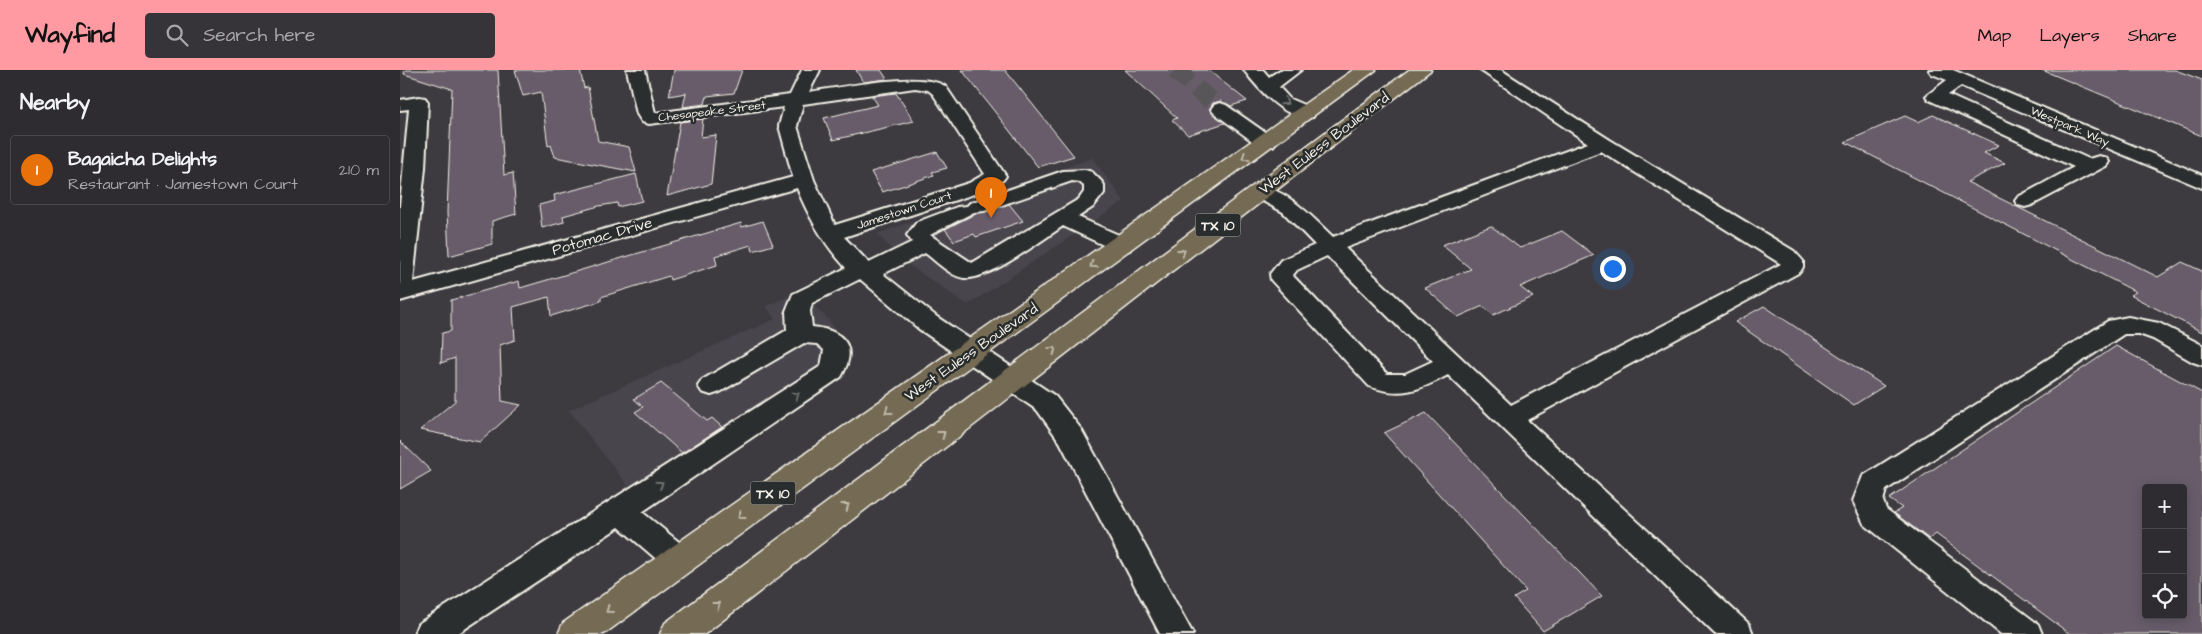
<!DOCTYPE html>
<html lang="en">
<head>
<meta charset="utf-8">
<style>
  body { margin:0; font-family:"Architects Daughter",sans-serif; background:#363438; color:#f1f3f6 }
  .controls { position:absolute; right:15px; bottom:15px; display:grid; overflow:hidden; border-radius:5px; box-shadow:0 2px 12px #0003 }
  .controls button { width:45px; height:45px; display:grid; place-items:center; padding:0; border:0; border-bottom:1px solid #49484c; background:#2e2c30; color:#f1f3f6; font:25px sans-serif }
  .you { position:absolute; left:1212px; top:198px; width:18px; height:18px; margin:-12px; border:4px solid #fff; border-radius:50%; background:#1a73e8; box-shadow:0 0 0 8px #1a73e833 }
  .badge { display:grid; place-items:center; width:32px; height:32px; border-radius:50%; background:#ff9aa2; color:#fff; font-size:16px; font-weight:700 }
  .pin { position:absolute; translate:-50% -41px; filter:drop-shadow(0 1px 2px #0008) }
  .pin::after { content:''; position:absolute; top:26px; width:18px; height:15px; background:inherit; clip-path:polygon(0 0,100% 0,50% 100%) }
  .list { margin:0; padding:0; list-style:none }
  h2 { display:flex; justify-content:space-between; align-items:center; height:65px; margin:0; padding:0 20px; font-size:21px }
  h2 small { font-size:16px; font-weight:400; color:#a7a7ab }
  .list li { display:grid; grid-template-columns:32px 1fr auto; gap:15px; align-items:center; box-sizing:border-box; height:70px; margin:0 10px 10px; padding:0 10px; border:1px solid #49484c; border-radius:5px }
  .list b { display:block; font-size:19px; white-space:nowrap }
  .list p { margin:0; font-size:16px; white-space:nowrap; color:#a7a7ab }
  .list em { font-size:16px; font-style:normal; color:#a7a7ab }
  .icon { flex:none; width:28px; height:28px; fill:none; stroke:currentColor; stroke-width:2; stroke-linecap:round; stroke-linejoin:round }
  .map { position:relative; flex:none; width:1802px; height:564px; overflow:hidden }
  header { display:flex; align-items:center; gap:30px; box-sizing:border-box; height:70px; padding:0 25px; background:#ff9aa2; color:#111 }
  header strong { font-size:24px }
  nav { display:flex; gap:28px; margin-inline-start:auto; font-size:18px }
  .search { width:350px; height:45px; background:#363438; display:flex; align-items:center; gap:12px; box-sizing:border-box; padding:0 18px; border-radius:5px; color:#a7a7ab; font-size:19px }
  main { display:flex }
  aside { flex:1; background:#2e2c30 }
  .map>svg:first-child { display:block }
</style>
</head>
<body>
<header>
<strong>Wayfind</strong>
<div class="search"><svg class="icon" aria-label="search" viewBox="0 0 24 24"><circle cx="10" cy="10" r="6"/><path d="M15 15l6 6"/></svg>Search here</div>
<nav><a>Map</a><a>Layers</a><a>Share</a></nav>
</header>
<main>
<aside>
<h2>Nearby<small></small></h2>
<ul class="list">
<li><span class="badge" style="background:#e8710a">1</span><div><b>Bagaicha Delights</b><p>Restaurant · Jamestown Court</p></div><em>210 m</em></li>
</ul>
</aside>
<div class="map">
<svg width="1802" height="564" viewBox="0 0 1802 564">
  <rect width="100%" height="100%" fill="#3d3b40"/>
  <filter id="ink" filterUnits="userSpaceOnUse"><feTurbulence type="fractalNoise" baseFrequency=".02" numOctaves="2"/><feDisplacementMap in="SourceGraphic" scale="10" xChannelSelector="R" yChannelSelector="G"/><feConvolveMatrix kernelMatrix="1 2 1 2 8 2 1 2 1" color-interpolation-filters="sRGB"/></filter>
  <g filter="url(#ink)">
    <!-- built -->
    <path fill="#4a454d" d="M 692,88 L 724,131 L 568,235 L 503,191 L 477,164 Z
      M 399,222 L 428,249 L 443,272 L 448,287 L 445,299 L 431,316 L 243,435 L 169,340 L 375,249 L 366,236 Z"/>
    <!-- building -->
    <path fill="#685c6a" stroke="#f4f1e8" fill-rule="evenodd" d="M 5,0 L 98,0 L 104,105 L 113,103 L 116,144 L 92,151 L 92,174 L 49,186 L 47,142 L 52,19 L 4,4 Z
      M 115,0 L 180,0 L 184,18 L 188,17 L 198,71 L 229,77 L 236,102 L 155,87 L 151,75 L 148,76 L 141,22 L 123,26 Z
      M 274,0 L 342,0 L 334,23 L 307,26 L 305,34 L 283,37 L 286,23 L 269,26 Z
      M 456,0 L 481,0 L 487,9 L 463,12 Z
      M 562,0 L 605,0 L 674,86 L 638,97 Z
      M 725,0 L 808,0 L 847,31 L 831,36 L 821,31 L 813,33 L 810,40 L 825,53 L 788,65 L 772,50 L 777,48 Z
      M 1642,0 L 1775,0 L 1802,10 L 1802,66 Z
      M 496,23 L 514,51 L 433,70 L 424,48 L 478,35 L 472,26 Z
      M 1533,45 L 1599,75 L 1584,83 L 1605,93 L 1567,112 L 1758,207 L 1782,192 L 1802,201 L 1802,262 L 1730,225 L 1736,222 L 1445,72 L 1505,46 L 1518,52 Z
      M 303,49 L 301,67 L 316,65 L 311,114 L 267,126 L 280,52 Z
      M 537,82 L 547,98 L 532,102 L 534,105 L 502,116 L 482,122 L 471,102 Z
      M 236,104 L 242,131 L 218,137 L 217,133 L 199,136 L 163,146 L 164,152 L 142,158 L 139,135 L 155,131 L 154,125 Z
      M 609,134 L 623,151 L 576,167 L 574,164 L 554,171 L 545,159 L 575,144 Z
      M 363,151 L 373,175 L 353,181 L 351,175 L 315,186 L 317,195 L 270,210 L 269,206 L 201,227 L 201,231 L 151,246 L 149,227 L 113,237 L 115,270 L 100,275 L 102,331 L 121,335 L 80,372 L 20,360 L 55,331 L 55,288 L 41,293 L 42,263 L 51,261 L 51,230 L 119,211 L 120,218 L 341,153 L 342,157 Z
      M 1091,156 L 1120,178 L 1162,161 L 1194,185 L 1120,217 L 1133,227 L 1093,245 L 1083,236 L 1058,247 L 1025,218 L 1071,199 L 1042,175 Z
      M 1364,236 L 1484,316 L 1454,335 L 1335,252 Z
      M 1716,276 L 1802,323 L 1802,564 L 1670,564 L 1536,464 L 1529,469 L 1494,443 L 1502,438 L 1489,429 ZM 1746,418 L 1783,418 L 1783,545 L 1746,545 Z
      M 261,313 L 307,351 L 312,348 L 322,357 L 282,383 L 235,342 L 243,337 L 234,329 Z
      M 1026,343 L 1202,526 L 1143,561 L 1114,528 L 1126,521 L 984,363 Z
      M 0,371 L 31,401 L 0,419 Z"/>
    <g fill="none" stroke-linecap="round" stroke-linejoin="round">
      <!-- minor-tunnel -->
      <path stroke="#585659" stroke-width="19" stroke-dasharray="19 9" stroke-linecap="butt" d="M 775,0 L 820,39"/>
      <defs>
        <path id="minor" d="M 227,0 L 245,0 L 255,43 L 390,25 L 402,0 L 420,0 L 409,22 C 439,18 524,0 546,17 L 606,106 L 603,110 L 583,121 L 444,167 L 469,193 L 512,172 L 507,165 L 517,152 L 557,137 L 567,136 L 570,133 L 663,101 L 685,100 L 692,102 L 701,111 L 704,115 L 704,123 L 693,137 L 678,147 L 730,170 L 733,175 L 730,180 L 722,182 L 714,180 L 663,156 C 642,170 588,211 564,208 C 550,206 536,191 525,183 L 483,204 L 537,247 L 655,326 L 681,359 L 793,564 L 760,564 L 660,372 L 637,340 L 519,259 L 460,209 L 412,233 L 410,241 L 412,257 C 444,260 459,277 441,307 L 242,442 L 290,481 L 294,490 L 290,499 L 279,503 L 268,499 L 219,457 L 57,564 L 14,564 L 18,554 L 421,296 L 424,280 L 417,274 L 404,273 L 320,322 L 311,325 L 302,322 L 298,316 L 302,310 L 387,260 L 386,241 L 393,224 L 446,198 C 424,174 409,148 397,118 L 0,231 L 0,136 L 9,39 L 0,40 L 0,30 L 19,27 L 25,28 L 28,32 L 25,98 L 13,212 L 393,107 L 379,56 L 384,37 L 249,54 L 242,52 L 237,44 ZM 515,18 L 528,20 L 533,24 L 585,104 L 569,113 L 435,155 L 414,110 L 397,56 L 403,34 ZM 672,111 L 679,112 L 684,116 L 684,122 L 679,129 L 572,193 L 530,165 L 574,142 L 584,141 Z
          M 844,0 L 863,0 L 869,7 L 880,0 L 901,0 L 879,17 L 890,29 L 913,39 L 915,43 L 913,47 C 888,53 857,18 844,0 Z
          M 1080,0 L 1101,0 L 1210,70 L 1394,181 L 1403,191 L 1403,197 L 1400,202 L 1127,350 L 1349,554 L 1353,564 L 1315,564 L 1048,305 C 1020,320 1000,328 969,316 L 871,210 L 870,204 L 881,190 L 915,175 L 883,142 L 853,126 L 850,122 L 853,118 C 880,111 915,150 933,167 L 1188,73 ZM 1201,81 L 1381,194 L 1111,335 L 945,178 ZM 927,186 L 1033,291 L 1005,304 L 987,304 L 894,207 L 893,205 L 897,200 Z
          M 1529,0 L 1553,0 L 1802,105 L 1802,118 L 1561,16 L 1548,25 L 1689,89 L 1699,86 L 1706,88 L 1709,92 L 1706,96 L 1632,135 L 1625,137 L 1618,135 L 1615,131 L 1618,127 L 1674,97 L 1529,30 L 1526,26 L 1547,10 L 1532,4 Z
          M 820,33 L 826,35 L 873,68 L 876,72 L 873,76 L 859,76 L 814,43 L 811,39 L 814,35 Z
          M 1728,247 L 1759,253 L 1802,275 L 1802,295 L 1793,292 L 1753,269 L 1739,264 L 1724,264 L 1486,420 L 1483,431 L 1486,439 L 1638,554 L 1642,564 L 1601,564 L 1464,454 L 1453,431 L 1463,406 L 1708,251 Z"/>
        <path id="major" d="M 953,0 L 976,0 L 204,564 L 158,564 L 163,553 Z
          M 1009,0 L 1031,0 L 305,564 L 260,564 L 265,553 Z"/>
      </defs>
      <!-- minor casing -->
      <use href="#minor" stroke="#f4f1e8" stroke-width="4"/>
      <!-- major casing -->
      <use href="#major" stroke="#f4f1e8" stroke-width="3"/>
      <!-- minor -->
      <use href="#minor" fill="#2a2d2e" fill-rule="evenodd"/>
      <!-- major -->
      <use href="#major" fill="#746b52" fill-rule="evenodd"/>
    </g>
    <!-- one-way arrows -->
    <defs><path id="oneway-chevron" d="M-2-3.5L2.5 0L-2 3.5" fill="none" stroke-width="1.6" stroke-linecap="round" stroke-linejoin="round" transform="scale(1.25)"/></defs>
    <g stroke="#71726f">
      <use href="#oneway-chevron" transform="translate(885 32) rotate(35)"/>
      <use href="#oneway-chevron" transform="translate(396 325) rotate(-33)"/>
      <use href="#oneway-chevron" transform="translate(260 414) rotate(-34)"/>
    </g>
    <g stroke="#c1bbac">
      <use href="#oneway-chevron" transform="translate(845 87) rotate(145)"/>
      <use href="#oneway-chevron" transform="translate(782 182) rotate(-37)"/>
      <use href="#oneway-chevron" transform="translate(693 195) rotate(144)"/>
      <use href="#oneway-chevron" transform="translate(653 280) rotate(-37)"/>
      <use href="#oneway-chevron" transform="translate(488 341) rotate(144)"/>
      <use href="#oneway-chevron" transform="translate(542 364) rotate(-37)"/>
      <use href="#oneway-chevron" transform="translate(446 436) rotate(-37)"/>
      <use href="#oneway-chevron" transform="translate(341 446) rotate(144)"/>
      <use href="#oneway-chevron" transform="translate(317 535) rotate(-37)"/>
      <use href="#oneway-chevron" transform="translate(209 540) rotate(144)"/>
    </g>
  </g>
  <g text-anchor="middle" stroke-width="5" stroke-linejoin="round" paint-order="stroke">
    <!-- far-street labels -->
    <g font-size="12" fill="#f4f1e8" stroke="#2a2d2e">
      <text transform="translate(312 41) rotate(-7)" y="4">Chesapeake Street</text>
      <text transform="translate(1670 56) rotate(23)" y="4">Westpark Way</text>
      <text transform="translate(504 140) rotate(-18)" y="4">Jamestown Court</text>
    </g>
    <!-- shield labels -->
    <g fill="#2a2d2e" stroke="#b7b6b0" stroke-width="1">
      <rect x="795.5" y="143.5" width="45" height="23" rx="4"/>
      <rect x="350.5" y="411.5" width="45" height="23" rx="4"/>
    </g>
    <g font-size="14" font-weight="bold" fill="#f4f1e8">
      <text x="818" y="160">TX 10</text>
      <text x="373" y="428">TX 10</text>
    </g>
    <!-- street labels -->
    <g font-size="15" fill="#f4f1e8" stroke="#2a2d2e">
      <text transform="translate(924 73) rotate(-37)" y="5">West Euless Boulevard</text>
      <text transform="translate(202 166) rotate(-16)" y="5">Potomac Drive</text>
      <text transform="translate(571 282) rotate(-35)" y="5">West Euless Boulevard</text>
    </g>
  </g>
</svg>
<div class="controls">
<button>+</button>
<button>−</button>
<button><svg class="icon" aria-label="locate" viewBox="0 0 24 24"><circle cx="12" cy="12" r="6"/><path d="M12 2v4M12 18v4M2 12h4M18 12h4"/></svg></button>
</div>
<div class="you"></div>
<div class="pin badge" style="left:591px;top:148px;background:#e8710a">1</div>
</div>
</main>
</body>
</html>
